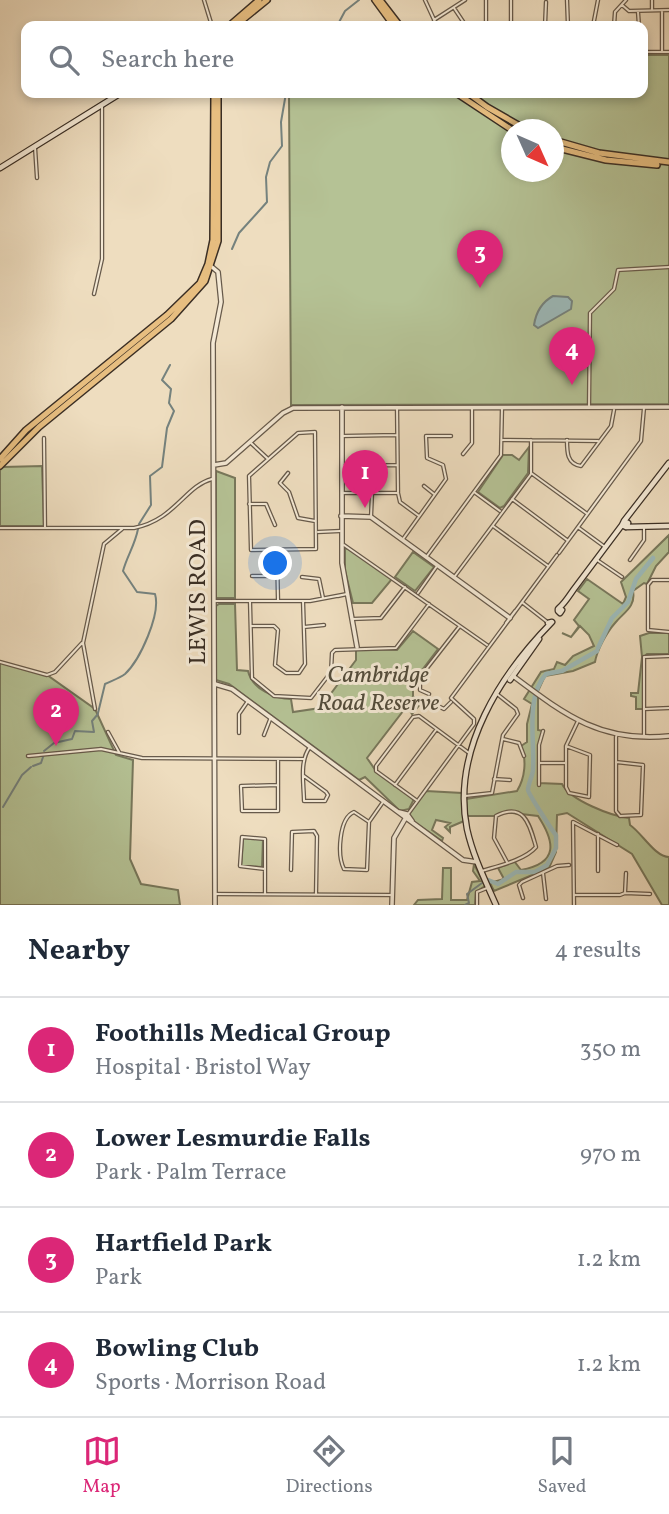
<!DOCTYPE html>
<html lang="en">
<head>
<meta charset="utf-8">
<style>
  body { margin:0; font-family:Vollkorn,serif; background:#f2f2f3; color:#1f2937 }
  .compass { position:absolute; left:501px; top:119px; width:63px; height:63px; border-radius:50%; background:#fff; box-shadow:0 4px 10px #0003; rotate:135deg }
  .you { position:absolute; left:276px; top:564px; width:24px; height:24px; margin:-18px; border:5px solid #fff; border-radius:50%; background:#1a73e8; box-shadow:0 0 0 10px #1a73e833 }
  .badge { display:grid; place-items:center; width:46px; height:46px; border-radius:50%; background:#db2777; color:#fff; font-size:23px; font-weight:700 }
  .pin { position:absolute; translate:-50% -58px; filter:drop-shadow(0 2px 4px #0008) }
  .pin::after { content:''; position:absolute; top:37px; width:24px; height:21px; background:inherit; clip-path:polygon(0 0,100% 0,50% 100%) }
  .list { margin:0; padding:0; list-style:none }
  h2 { display:flex; justify-content:space-between; align-items:center; height:91px; margin:0; padding:0 28px; font-size:30px }
  h2 small { font-size:23px; font-weight:400; color:#747a83 }
  .list li { display:grid; grid-template-columns:46px 1fr auto; gap:21px; align-items:center; box-sizing:border-box; height:105px; padding:0 28px; border-top:2px solid #e0e1e3 }
  .list b { display:block; font-size:26px; white-space:nowrap }
  .list p { margin:0; font-size:23px; white-space:nowrap; color:#747a83 }
  .list em { font-size:23px; font-style:normal; color:#747a83 }
  .icon { flex:none; width:38px; height:38px; fill:none; stroke:currentColor; stroke-width:2; stroke-linecap:round; stroke-linejoin:round }
  .map { position:relative; flex:none; width:669px; height:905px; overflow:hidden }
  .search { position:absolute; background:#fff; box-shadow:0 4px 10px #0003; left:21px; right:21px; top:21px; height:77px; display:flex; align-items:center; gap:18px; box-sizing:border-box; padding:0 24px; border-radius:14px; color:#747a83; font-size:26px }
  .sheet { height:511px; background:#fff }
  nav { display:flex; justify-content:space-around; align-items:center; box-sizing:border-box; height:98px; border-top:2px solid #e0e1e3; background:#fff; font-size:19px; color:#747a83 }
  nav a { display:grid; justify-items:center; gap:4px }
  nav .on { color:#db2777 }
  .map>svg:first-child { display:block }
</style>
</head>
<body>
<div class="map">
<svg width="669" height="905" viewBox="0 0 669 905">
  <rect width="100%" height="100%" fill="#eeddbf"/>
  <filter id="stains"><feTurbulence type="fractalNoise" baseFrequency=".00286" numOctaves="4"/><feColorMatrix values="0 0 0 0 .2 0 0 0 0 .09 0 0 0 0 .02 0 0 0 .5 -.17"/></filter>
  <radialGradient id="worn" r=".72"><stop offset=".6" stop-color="#630" stop-opacity="0"/><stop offset="1" stop-color="#630" stop-opacity=".3"/></radialGradient>
  <!-- green -->
  <path fill="#b5c295" stroke="#78785c" stroke-width="2" fill-rule="evenodd" d="M 643,55 L 669,55 L 669,404 L 291,405 L 289,93 L 643,93 ZM 512,130 L 554,130 L 554,172 L 512,172 Z
    M 529,447 L 528,473 L 504,506 L 500,508 L 478,492 L 503,455 L 512,455 L 519,460 Z
    M 42,466 L 44,526 L 0,526 L 0,470 L 3,467 Z
    M 216,471 L 235,478 L 235,598 L 216,598 Z
    M 669,535 L 669,552 L 656,566 L 647,584 L 644,583 L 633,591 C 636,607 624,612 615,623 C 607,632 597,650 595,662 L 573,671 L 545,676 L 538,691 L 538,730 L 543,731 L 539,745 L 539,783 L 562,784 C 570,800 611,816 629,818 L 630,825 C 642,833 655,857 669,857 L 669,905 L 662,905 L 632,854 L 567,813 L 557,815 L 556,852 L 549,868 L 494,891 L 490,883 L 504,879 L 498,868 L 514,861 L 521,870 C 559,863 555,842 538,816 L 503,812 L 495,816 L 467,816 L 466,799 L 517,791 C 525,778 527,760 521,746 L 527,742 L 527,724 L 532,704 L 524,699 L 541,672 L 554,669 L 557,662 L 565,665 L 573,656 L 594,646 L 589,635 L 580,626 L 571,637 L 562,633 L 571,637 L 579,626 L 574,620 L 589,599 L 578,591 L 587,579 L 623,604 L 626,597 L 621,582 Z
    M 348,548 L 392,579 L 372,603 L 353,603 L 345,571 L 345,549 Z
    M 413,552 L 434,567 L 415,591 L 395,577 Z
    M 219,604 L 235,604 L 237,670 L 248,671 C 252,689 275,699 291,699 L 293,712 L 320,708 L 356,660 L 356,649 L 397,650 L 413,631 L 438,649 L 413,682 L 413,696 L 421,703 L 412,714 L 407,706 L 367,758 L 376,771 L 414,799 L 409,809 L 400,811 L 365,777 L 359,780 L 229,684 L 216,680 L 216,606 Z
    M 649,633 L 669,633 L 669,654 L 647,654 L 644,657 L 644,709 L 636,709 L 636,697 L 631,696 L 631,693 L 638,693 L 642,657 L 640,636 Z
    M 0,662 L 47,675 L 95,709 L 116,755 L 133,760 L 130,859 L 141,884 L 178,890 L 180,905 L 0,905 Z
    M 426,791 L 462,793 L 464,821 L 450,827 L 450,832 L 445,827 L 450,823 L 436,820 L 432,830 L 443,838 L 442,841 L 413,821 L 409,814 Z
    M 243,838 L 263,839 L 262,867 L 241,866 Z
    M 474,864 L 485,886 L 476,892 L 475,905 L 414,905 L 418,900 L 442,899 L 443,868 L 451,868 L 451,900 L 467,900 L 472,882 L 480,881 L 473,871 Z"/>
  <!-- water -->
  <path fill="#9cbaba" stroke="#75827e" stroke-width="2" d="M 553,296 L 568,297 L 572,301 L 571,309 L 538,328 L 534,325 C 536,312 542,302 553,296 Z"/>
  <g fill="none" stroke-linecap="round" stroke-linejoin="round">
    <!-- stream -->
    <path stroke="#75827e" stroke-width="2" d="M 337,26 L 345,11 L 359,0
      M 232,249 L 239,233 L 267,202 L 266,177 L 270,162 L 282,146 L 281,122 L 286,93
      M 139,524 L 151,505 L 150,476 L 162,467 L 167,428 L 174,411 L 169,403 L 171,389 L 162,380 L 170,365
      M 98,713 L 105,684 C 111,681 120,678 125,674 C 140,660 161,614 155,594 L 137,592 L 123,571 C 127,556 135,545 138,529
      M 44,751 L 54,743 L 72,739 L 75,731 L 94,732 L 92,721 L 98,714
      M 33,766 L 41,763 L 44,754
      M 3,807 L 22,775 L 31,767
      M 465,905 L 469,903 L 467,894 L 482,883"/>
    <!-- river -->
    <path stroke="#9cbaba" stroke-width="4.5" d="M 598,648 L 612,618 L 628,602 L 636,579 L 653,558
      M 562,671 L 597,651
      M 488,880 L 498,884 L 516,872 L 535,872 L 547,865 L 556,848 L 556,835 C 553,832 528,793 528,790 C 528,783 533,776 533,769 C 535,742 525,697 546,674 L 561,671"/>
    <defs>
      <path id="minor" d="M 204,0 L 212,26
        M 425,0 L 437,26
        M 511,0 L 511,23 L 514,26
        M 567,0 L 568,26
        M 652,0 L 652,9
        M 622,5 L 629,11 L 669,10
        M 454,8 L 466,26
        M 638,12 L 639,26
        M 662,12 L 662,52
        M 434,20 L 465,0
        M 486,26 L 486,0
        M 545,26 L 546,2
        M 593,26 L 598,0
        M 614,26 L 615,12 L 626,0
        M 643,52 L 669,52
        M 35,147 L 37,178
        M 94,294 L 102,259 L 102,106
        M 589,406 L 590,313 L 614,289 L 618,270 L 669,267
        M 397,407 L 398,492
        M 315,432 L 316,549 L 251,550 L 249,476 L 298,433 Z
        M 343,436 L 397,435
        M 44,438 L 45,528
        M 503,440 L 598,441
        M 567,440 C 567,452 567,464 581,466 L 611,426 L 614,410
        M 251,443 L 267,458
        M 463,454 L 472,443 L 472,409
        M 343,466 L 397,465
        M 288,473 L 280,483 L 289,492 L 298,518 L 315,521
        M 531,473 L 586,513
        M 424,486 L 434,494
        M 474,492 L 500,511
        M 342,493 L 398,493 L 400,502 L 419,516
        M 512,499 L 567,540
        M 249,504 L 266,504 L 275,525
        M 371,517 L 372,494
        M 493,526 L 548,566
        M 0,528 L 134,528 C 175,520 185,486 212,479
        M 579,528 L 605,547
        M 318,532 L 340,531
        M 403,539 L 446,479 L 443,465 L 427,458 L 426,436 L 451,436
        M 344,545 L 487,645
        M 277,553 L 278,600
        M 559,553 L 641,441 L 644,408
        M 427,556 L 501,455 L 502,408
        M 597,560 L 622,577
        M 630,560 L 644,540 L 644,528
        M 252,576 L 278,576
        M 455,576 L 531,474 L 531,440
        M 302,577 L 319,579 L 323,598
        M 669,580 L 652,580 L 648,585 L 648,630 L 669,632
        M 418,593 L 437,566
        M 215,601 L 310,601 L 347,594 L 338,596
        M 250,602 L 252,678 L 274,696 L 311,698 L 331,672 L 332,653 L 335,650 L 396,648 L 429,604
        M 523,603 L 546,621
        M 352,619 L 381,618 L 405,587
        M 506,623 L 515,611
        M 252,626 L 274,626 L 278,630 L 275,665 L 286,673 L 299,673 L 305,664 L 303,601
        M 304,627 L 324,625
        M 0,662 L 47,675 L 55,672 L 82,643
        M 429,694 L 420,690 L 420,677 L 459,627
        M 436,705 L 444,709 L 451,702
        M 95,709 L 83,643 L 104,544 L 122,529
        M 645,709 L 669,708
        M 108,732 L 119,752
        M 239,733 L 239,714 L 248,701
        M 264,735 L 271,717
        M 644,735 L 644,657 L 669,656
        M 503,739 L 519,743 L 524,756
        M 566,746 L 590,755 L 589,797 L 569,793 L 566,787 L 566,746 L 578,721
        M 28,756 L 101,749 L 142,758 L 304,759
        M 29,756 L 40,755
        M 278,760 L 278,811 L 242,811 L 241,786 L 278,785
        M 616,762 L 643,765 L 641,815 L 620,816 L 616,811 L 616,737 L 617,734
        M 539,763 L 565,763
        M 304,776 L 326,792 L 328,795 L 325,801 L 304,801 C 304,785 299,761 310,747
        M 494,779 L 510,780
        M 395,785 L 436,730
        M 539,785 L 539,745 L 543,731
        M 465,796 L 492,793 L 503,735 L 518,714 L 516,709 L 497,694
        M 416,800 L 376,771 L 376,766 L 413,717 L 419,716 L 469,753
        M 408,814 L 474,724 L 474,719 L 451,698 L 557,555
        M 369,822 L 354,812 C 339,818 337,855 344,869 L 367,870 L 369,822 L 383,802
        M 598,834 L 598,871
        M 291,870 L 292,832 L 314,831 L 317,836 L 316,893
        M 482,871 C 498,866 525,860 536,847 C 530,826 525,801 496,816 L 494,838 L 507,862
        M 543,873 L 546,899
        M 265,893 L 265,839 L 242,837 L 240,866 L 265,869
        M 625,893 L 650,894
        M 215,894 L 391,895
        M 574,895 L 620,895 L 625,893 L 626,873
        M 523,898 L 519,885 L 522,882 L 557,866 L 569,865
        M 477,905 L 477,892 L 487,888
        M 574,905 L 573,822 L 617,845"/>
      <path id="tertiary" d="M 212,267 L 218,272 L 221,302 L 213,343 L 215,905
        M 342,407 L 342,563 L 357,647
        M 214,465 L 226,463 L 283,413 L 293,408 L 669,407
        M 341,516 L 371,517 L 510,618
        M 513,676 C 565,715 601,743 669,736
        M 215,684 L 232,689 L 463,860 L 477,862
        M 399,812 L 407,814 L 412,821
        M 392,905 L 394,838 L 405,819"/>
      <path id="secondary" d="M 0,168 L 121,93
        M 624,521 L 669,463
        M 624,521 L 628,523 L 626,527 L 622,525 Z
        M 626,527 L 669,526
        M 559,608 L 558,609 L 558,611 L 560,613 L 562,610 L 559,608 C 565,603 569,596 574,589 L 622,525
        M 510,680 L 539,639
        M 496,905 C 485,880 473,856 467,829 C 451,749 502,673 552,622 L 548,623"/>
      <path id="primary" d="M 229,26 L 259,0
        M 235,26 L 267,0
        M 0,459 L 26,430 L 167,315 L 200,283 L 208,264 L 213,240 L 214,93
        M 0,466 L 39,427 L 171,319 L 205,281 L 218,241 L 218,93"/>
      <path id="trunk" d="M 375,0 L 394,26
        M 380,0 L 400,26
        M 456,93 L 512,130
        M 468,93 L 487,107 L 527,130
        M 554,140 L 599,153 L 669,162
        M 554,147 L 606,160 L 657,165"/>
    </defs>
    <!-- minor casing -->
    <use href="#minor" stroke="#675a4b" stroke-width="4.5"/>
    <!-- tertiary casing -->
    <use href="#tertiary" stroke="#675a4b" stroke-width="6"/>
    <!-- secondary casing -->
    <use href="#secondary" stroke="#3a2e24" stroke-width="7"/>
    <!-- primary casing -->
    <use href="#primary" stroke="#3a2e24" stroke-width="8"/>
    <!-- trunk casing -->
    <use href="#trunk" stroke="#3a2e24" stroke-width="8"/>
    <!-- minor -->
    <use href="#minor" stroke="#f4e9d5" stroke-width="2"/>
    <!-- tertiary -->
    <use href="#tertiary" stroke="#f4e9d5" stroke-width="3.5"/>
    <!-- secondary -->
    <use href="#secondary" stroke="#f4e9d5" stroke-width="4.5"/>
    <!-- primary -->
    <use href="#primary" stroke="#e7be80" stroke-width="5"/>
    <!-- trunk -->
    <use href="#trunk" stroke="#e7be80" stroke-width="5"/>
  </g>
  <g text-anchor="middle" stroke-width="6" stroke-linejoin="round" paint-order="stroke">
    <!-- street labels -->
    <g font-size="24" fill="#3a2e24" stroke="#f4e9d5">
      <text transform="translate(197 592) rotate(-90)" y="8">LEWIS ROAD</text>
    </g>
    <!-- park labels -->
    <g font-size="24" font-style="italic" fill="#534c3b" stroke="#f4e9d5">
      <text x="378" y="682">Cambridge<tspan x="378" dy="28">Road Reserve</tspan></text>
    </g>
  </g>
  <rect width="100%" height="100%" filter="url(#stains)"/>
  <rect width="100%" height="100%" fill="url(#worn)"/>
</svg>
<svg class="compass" viewBox="-18 -18 36 36"><path d="M0-13l5 13h-10z" fill="#e53935"/><path d="M0 13l5-13h-10z" fill="#747a83"/></svg>
<div class="you"></div>
<div class="pin badge" style="left:365px;top:508px">1</div>
<div class="pin badge" style="left:56px;top:746px">2</div>
<div class="pin badge" style="left:480px;top:288px">3</div>
<div class="pin badge" style="left:572px;top:385px">4</div>
<div class="search"><svg class="icon" aria-label="search" viewBox="0 0 24 24"><circle cx="10" cy="10" r="6"/><path d="M15 15l6 6"/></svg>Search here</div>
</div>
<section class="sheet">
<h2>Nearby<small>4 results</small></h2>
<ul class="list">
<li><span class="badge">1</span><div><b>Foothills Medical Group</b><p>Hospital · Bristol Way</p></div><em>350 m</em></li>
<li><span class="badge">2</span><div><b>Lower Lesmurdie Falls</b><p>Park · Palm Terrace</p></div><em>970 m</em></li>
<li><span class="badge">3</span><div><b>Hartfield Park</b><p>Park</p></div><em>1.2 km</em></li>
<li><span class="badge">4</span><div><b>Bowling Club</b><p>Sports · Morrison Road</p></div><em>1.2 km</em></li>
</ul>
</section>
<nav>
<a class="on"><svg class="icon" aria-label="map" viewBox="0 0 24 24"><path d="M3 6l6-2 6 2 6-2v14l-6 2-6-2-6 2zM9 4v14M15 6v14"/></svg>Map</a>
<a><svg class="icon" aria-label="directions" viewBox="0 0 24 24"><path d="M12 3l9 9-9 9-9-9zM9 14v-3h6M13 9l2 2-2 2"/></svg>Directions</a>
<a><svg class="icon" aria-label="saved" viewBox="0 0 24 24"><path d="M7 4h10v16l-5-4-5 4z"/></svg>Saved</a>
</nav>
</body>
</html>
